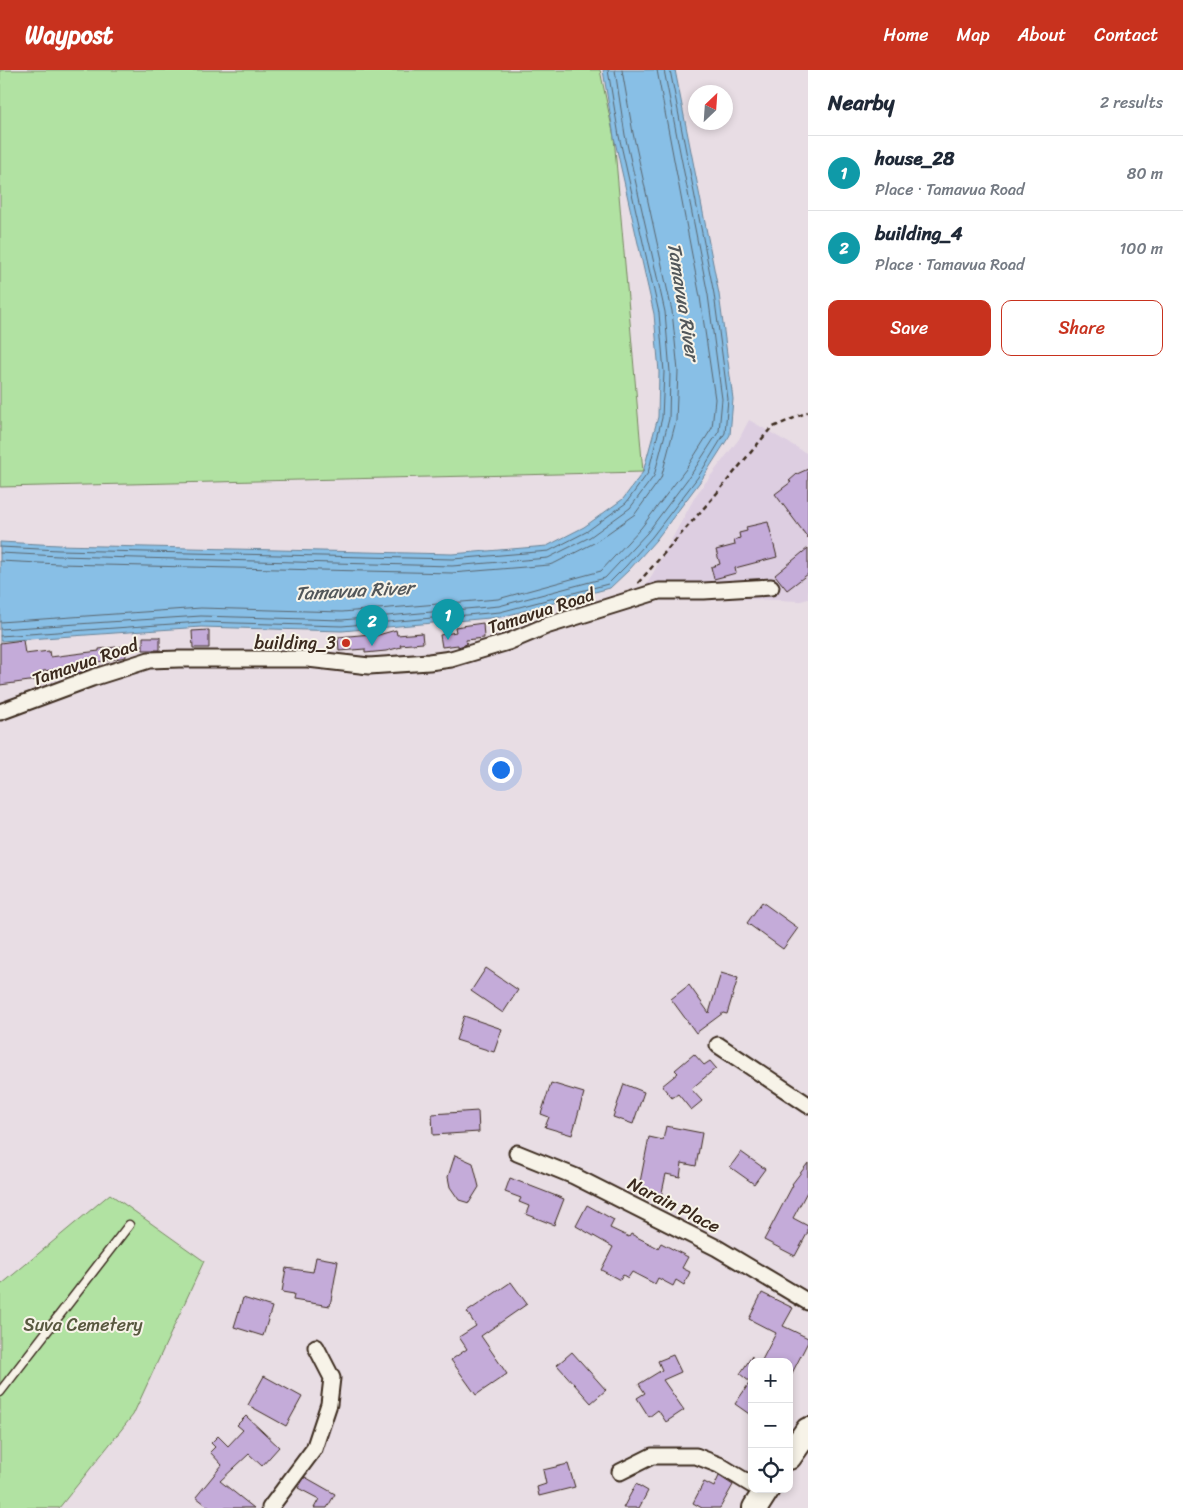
<!DOCTYPE html>
<html lang="en">
<head>
<meta charset="utf-8">
<style>
  body { margin:0; font-family:Sriracha,sans-serif; background:#f6f6f7; color:#1f2937 }
  .controls { position:absolute; right:15px; bottom:15px; display:grid; overflow:hidden; border-radius:10px; box-shadow:0 2px 8px #0003 }
  .controls button { width:45px; height:45px; display:grid; place-items:center; padding:0; border:0; border-bottom:1px solid #e0e1e3; background:#fff; color:#1f2937; font:25px sans-serif }
  .compass { position:absolute; left:688px; top:15px; width:45px; height:45px; border-radius:50%; background:#fff; box-shadow:0 2px 8px #0003; rotate:25deg }
  .you { position:absolute; left:500px; top:699px; width:18px; height:18px; margin:-12px; border:4px solid #fff; border-radius:50%; background:#1a73e8; box-shadow:0 0 0 8px #1a73e833 }
  .badge { display:grid; place-items:center; width:32px; height:32px; border-radius:50%; background:#c8321e; color:#fff; font-size:16px; font-weight:700 }
  .pin { position:absolute; translate:-50% -41px; filter:drop-shadow(0 1px 2px #0008) }
  .pin::after { content:''; position:absolute; top:26px; width:18px; height:15px; background:inherit; clip-path:polygon(0 0,100% 0,50% 100%) }
  .list { margin:0; padding:0; list-style:none }
  h2 { display:flex; justify-content:space-between; align-items:center; height:65px; margin:0; padding:0 20px; font-size:21px }
  h2 small { font-size:16px; font-weight:400; color:#747a83 }
  .list li { display:grid; grid-template-columns:32px 1fr auto; gap:15px; align-items:center; box-sizing:border-box; height:75px; padding:0 20px; border-top:1px solid #e0e1e3 }
  .list b { display:block; font-size:19px; white-space:nowrap }
  .list p { margin:0; font-size:16px; white-space:nowrap; color:#747a83 }
  .list em { font-size:16px; font-style:normal; color:#747a83 }
  .actions { display:flex; gap:10px; padding:15px 20px }
  .actions a { flex:1; padding:11px 0; border:1px solid #c8321e; border-radius:10px; text-align:center; font-size:18px; color:#c8321e }
  .actions .main { background:#c8321e; color:#fff }
  .icon { flex:none; width:28px; height:28px; fill:none; stroke:currentColor; stroke-width:2; stroke-linecap:round; stroke-linejoin:round }
  .map { position:relative; flex:none; width:808px; height:1438px; overflow:hidden }
  header { display:flex; align-items:center; gap:30px; box-sizing:border-box; height:70px; padding:0 25px; background:#c8321e; color:#fff }
  header strong { font-size:24px }
  nav { display:flex; gap:28px; margin-inline-start:auto; font-size:18px }
  main { display:flex }
  aside { flex:1; background:#fff }
  .map>svg:first-child { display:block }
</style>
</head>
<body>
<header>
<strong>Waypost</strong>
<nav><a>Home</a><a>Map</a><a>About</a><a>Contact</a></nav>
</header>
<main>
<div class="map">
<svg width="808" height="1438" viewBox="0 0 808 1438">
  <rect width="100%" height="100%" fill="#e8dde4"/>
  <filter id="ink" filterUnits="userSpaceOnUse"><feTurbulence type="fractalNoise" baseFrequency=".02" numOctaves="2"/><feDisplacementMap in="SourceGraphic" scale="10" xChannelSelector="R" yChannelSelector="G"/><feConvolveMatrix kernelMatrix="1 2 1 2 8 2 1 2 1" color-interpolation-filters="sRGB"/></filter>
  <g filter="url(#ink)">
    <!-- built -->
    <path fill="#ddcee1" d="M 749,350 L 808,384 L 808,529 L 801,531 L 641,525 L 696,425 L 739,369 Z"/>
    <!-- green -->
    <path fill="#b1e2a2" stroke="#768660" d="M 0,0 L 600,0 L 614,67 L 643,402 L 0,417 Z
      M 110,1124 L 204,1191 L 133,1345 L 59,1438 L 0,1438 L 0,1214 L 2,1214 Z"/>
    <!-- water -->
    <path fill="#88bfe6" stroke="#698396" d="M 603,0 L 675,0 L 719,224 L 733,329 L 730,365 L 702,409 L 656,470 L 629,500 L 610,518 L 501,547 L 342,561 L 201,557 L 0,571 L 0,472 L 59,475 L 452,484 L 547,476 L 584,457 L 623,429 L 643,402 L 658,347 L 659,302 L 654,244 L 614,67 Z"/>
    <g fill="none" stroke-linecap="round" stroke-linejoin="round">
      <!-- shore -->
      <path stroke="#5a666e" stroke-width="1" d="M 0,477 L 59,480 L 453,489 L 549,481 L 586,462 L 626,433 L 648,403 L 662,348 L 664,302 L 659,243 L 619,66 L 608,0
        M 0,483 L 59,486 L 452,496 L 548,488 L 590,467 L 630,438 L 654,406 L 669,349 L 670,302 L 665,242 L 625,65 L 615,0
        M 0,491 L 59,494 L 452,503 L 549,495 L 555,493 L 594,473 L 635,444 L 661,408 L 676,351 L 678,301 L 672,241 L 633,63 L 622,0
        M 0,552 L 201,538 L 342,542 L 498,529 L 601,501 L 641,458 L 686,399 L 712,358 L 715,329 L 700,227 L 657,0
        M 0,559 L 201,546 L 342,550 L 499,536 L 605,508 L 647,463 L 692,403 L 719,361 L 722,329 L 708,225 L 664,0
        M 0,566 L 201,552 L 342,556 L 500,542 L 608,514 L 626,496 L 652,467 L 698,407 L 725,363 L 728,329 L 714,224 L 670,0"/>
    </g>
    <!-- building -->
    <path fill="#c4abd9" stroke="#3b2a1e" d="M 808,399 L 808,468 L 775,424 L 791,412 L 789,411 L 797,404 Z
      M 768,452 L 777,487 L 735,498 L 736,503 L 714,509 L 711,497 L 720,494 L 716,480 L 735,475 L 734,470 L 740,468 L 739,463 L 747,461 L 746,457 Z
      M 808,478 L 808,504 L 787,520 L 775,505 Z
      M 483,553 L 484,568 L 466,570 L 467,574 L 458,577 L 458,575 L 442,577 L 440,565 L 456,562 L 455,557 Z
      M 209,560 L 209,578 L 193,578 L 192,561 Z
      M 396,560 L 397,565 L 422,563 L 423,573 L 400,575 L 401,577 L 386,581 L 365,583 L 365,579 L 339,581 L 338,567 L 371,564 L 371,567 Z
      M 143,567 L 160,567 L 160,580 L 143,580 Z
      M 23,570 L 25,584 L 49,581 L 50,587 L 99,581 L 99,579 L 125,576 L 126,587 L 86,594 L 87,600 L 75,604 L 74,598 L 43,601 L 44,609 L 0,615 L 0,573 Z
      M 762,832 L 798,858 L 783,879 L 747,853 Z
      M 486,898 L 518,920 L 503,943 L 471,921 Z
      M 721,903 L 738,908 L 727,944 L 723,943 L 696,963 L 671,929 L 689,915 L 709,943 Z
      M 464,946 L 502,959 L 494,982 L 456,970 Z
      M 694,984 L 704,995 L 710,991 L 716,998 L 691,1019 L 702,1031 L 691,1040 L 678,1024 L 672,1028 L 662,1016 L 678,1003 L 675,1000 Z
      M 551,1013 L 584,1023 L 572,1065 L 545,1057 L 549,1047 L 541,1044 Z
      M 624,1014 L 644,1022 L 633,1054 L 613,1047 Z
      M 478,1041 L 479,1062 L 433,1065 L 432,1044 Z
      M 666,1056 L 702,1063 L 696,1096 L 682,1093 L 680,1107 L 666,1104 L 661,1127 L 638,1122 L 649,1067 L 663,1070 Z
      M 741,1082 L 765,1099 L 754,1114 L 730,1097 Z
      M 455,1085 L 473,1093 L 479,1117 L 469,1133 L 459,1130 L 450,1117 L 448,1107 Z
      M 808,1093 L 808,1120 L 793,1148 L 808,1156 L 808,1162 L 795,1186 L 764,1170 L 793,1115 L 792,1114 Z
      M 510,1108 L 564,1129 L 554,1155 L 526,1144 L 529,1136 L 519,1132 L 521,1128 L 505,1122 Z
      M 587,1135 L 614,1150 L 610,1158 L 629,1167 L 631,1164 L 658,1178 L 661,1173 L 688,1187 L 682,1198 L 690,1202 L 684,1215 L 676,1210 L 673,1216 L 658,1208 L 655,1214 L 632,1202 L 628,1208 L 623,1205 L 620,1210 L 601,1200 L 613,1177 L 576,1156 Z
      M 316,1187 L 338,1191 L 330,1236 L 293,1230 L 294,1224 L 282,1222 L 286,1198 L 313,1202 Z
      M 511,1212 L 527,1234 L 481,1266 L 507,1304 L 476,1325 L 451,1290 L 467,1279 L 459,1267 L 476,1256 L 467,1242 Z
      M 762,1223 L 793,1238 L 783,1256 L 808,1268 L 808,1272 L 789,1309 L 789,1292 L 761,1292 L 776,1263 L 749,1249 Z
      M 243,1228 L 272,1237 L 263,1266 L 234,1257 Z
      M 572,1282 L 606,1320 L 591,1333 L 557,1295 Z
      M 673,1285 L 681,1302 L 663,1310 L 684,1340 L 666,1352 L 658,1340 L 649,1347 L 637,1328 L 645,1323 L 639,1314 L 662,1300 L 658,1291 Z
      M 752,1286 L 752,1346 L 735,1334 L 750,1312 L 740,1304 Z
      M 264,1306 L 302,1327 L 286,1356 L 248,1335 Z
      M 246,1346 L 279,1377 L 262,1396 L 249,1384 L 220,1411 L 254,1438 L 210,1438 L 196,1427 L 222,1395 L 210,1382 L 215,1377 L 211,1373 L 218,1366 L 228,1376 L 243,1360 L 237,1355 Z
      M 568,1394 L 575,1417 L 539,1426 L 537,1417 L 546,1414 L 543,1400 Z
      M 719,1406 L 733,1415 L 720,1438 L 702,1438 L 693,1433 L 704,1412 L 714,1417 Z
      M 305,1407 L 335,1424 L 327,1438 L 314,1438 L 319,1429 L 298,1418 Z
      M 636,1414 L 648,1421 L 639,1438 L 623,1438 Z"/>
    <g fill="none" stroke-linecap="round" stroke-linejoin="round">
      <defs>
        <path id="service" d="M 0,1322 L 129,1155"/>
        <path id="minor" d="M 0,642 L 92,608 L 149,590 L 179,589 L 308,589 L 369,596 L 429,592 L 451,589 L 508,572 L 546,556 L 659,521 L 704,521 L 771,517
          M 718,975 L 808,1035
          M 517,1083 L 574,1106 L 717,1178 L 808,1232
          M 620,1402 L 652,1386 L 696,1386 L 719,1395 L 752,1415
          M 270,1438 L 314,1379 L 329,1334 L 332,1308 L 316,1277"/>
        <path id="primary" d="M 789,1387 L 808,1360
          M 755,1438 L 767,1419"/>
      </defs>
      <!-- service casing -->
      <use href="#service" stroke="#3b2a1e" stroke-width="11"/>
      <!-- minor casing -->
      <use href="#minor" stroke="#3b2a1e" stroke-width="19"/>
      <!-- primary casing -->
      <use href="#primary" stroke="#3b2a1e" stroke-width="28"/>
      <!-- path -->
      <path stroke="#3b2a1e" stroke-width="2.5" stroke-dasharray="5 4" stroke-linecap="butt" d="M 638,513 L 717,423 L 771,358 L 808,342"/>
      <!-- service -->
      <use href="#service" stroke="#f7f3e8" stroke-width="8"/>
      <!-- minor -->
      <use href="#minor" stroke="#f7f3e8" stroke-width="15"/>
      <!-- primary -->
      <use href="#primary" stroke="#f7f3e8" stroke-width="24"/>
    </g>
  </g>
  <!-- markers -->
  <circle fill="#c8321e" stroke="#f7f3e8" stroke-width="2" cx="346" cy="573" r="5"/>
  <g text-anchor="middle" stroke-width="4" stroke-linejoin="round" paint-order="stroke">
    <!-- street labels -->
    <g font-size="18" fill="#3b2a1e" stroke="#f7f3e8">
      <text transform="translate(541 541) rotate(-18)" y="6">Tamavua Road</text>
      <text transform="translate(85 592) rotate(-19)" y="6">Tamavua Road</text>
      <text transform="translate(674 1135) rotate(27)" y="6">Narain Place</text>
    </g>
    <!-- poi labels -->
    <g font-size="18" fill="#3b2a1e" stroke="#f7f3e8" text-anchor="end">
      <text x="336" y="579">building_3</text>
    </g>
    <!-- park labels -->
    <g font-size="18" fill="#58583f" stroke="#f7f3e8">
      <text x="83" y="1261">Suva Cemetery</text>
    </g>
    <!-- water labels -->
    <g font-size="19" font-style="italic" fill="#52575a" stroke="#f7f3e8">
      <text transform="translate(684 231) rotate(81)" y="7">Tamavua River</text>
      <text transform="translate(354 520) rotate(-3)" y="7">Tamavua River</text>
    </g>
  </g>
</svg>
<div class="controls">
<button>+</button>
<button>−</button>
<button><svg class="icon" aria-label="locate" viewBox="0 0 24 24"><circle cx="12" cy="12" r="6"/><path d="M12 2v4M12 18v4M2 12h4M18 12h4"/></svg></button>
</div>
<svg class="compass" viewBox="-18 -18 36 36"><path d="M0-13l5 13h-10z" fill="#e53935"/><path d="M0 13l5-13h-10z" fill="#747a83"/></svg>
<div class="you"></div>
<div class="pin badge" style="left:448px;top:570px;background:#0f9aa8">1</div>
<div class="pin badge" style="left:372px;top:576px;background:#0f9aa8">2</div>
</div>
<aside>
<h2>Nearby<small>2 results</small></h2>
<ul class="list">
<li><span class="badge" style="background:#0f9aa8">1</span><div><b>house_28</b><p>Place · Tamavua Road</p></div><em>80 m</em></li>
<li><span class="badge" style="background:#0f9aa8">2</span><div><b>building_4</b><p>Place · Tamavua Road</p></div><em>100 m</em></li>
</ul>
<div class="actions"><a class="main">Save</a><a>Share</a></div>
</aside>
</main>
</body>
</html>
